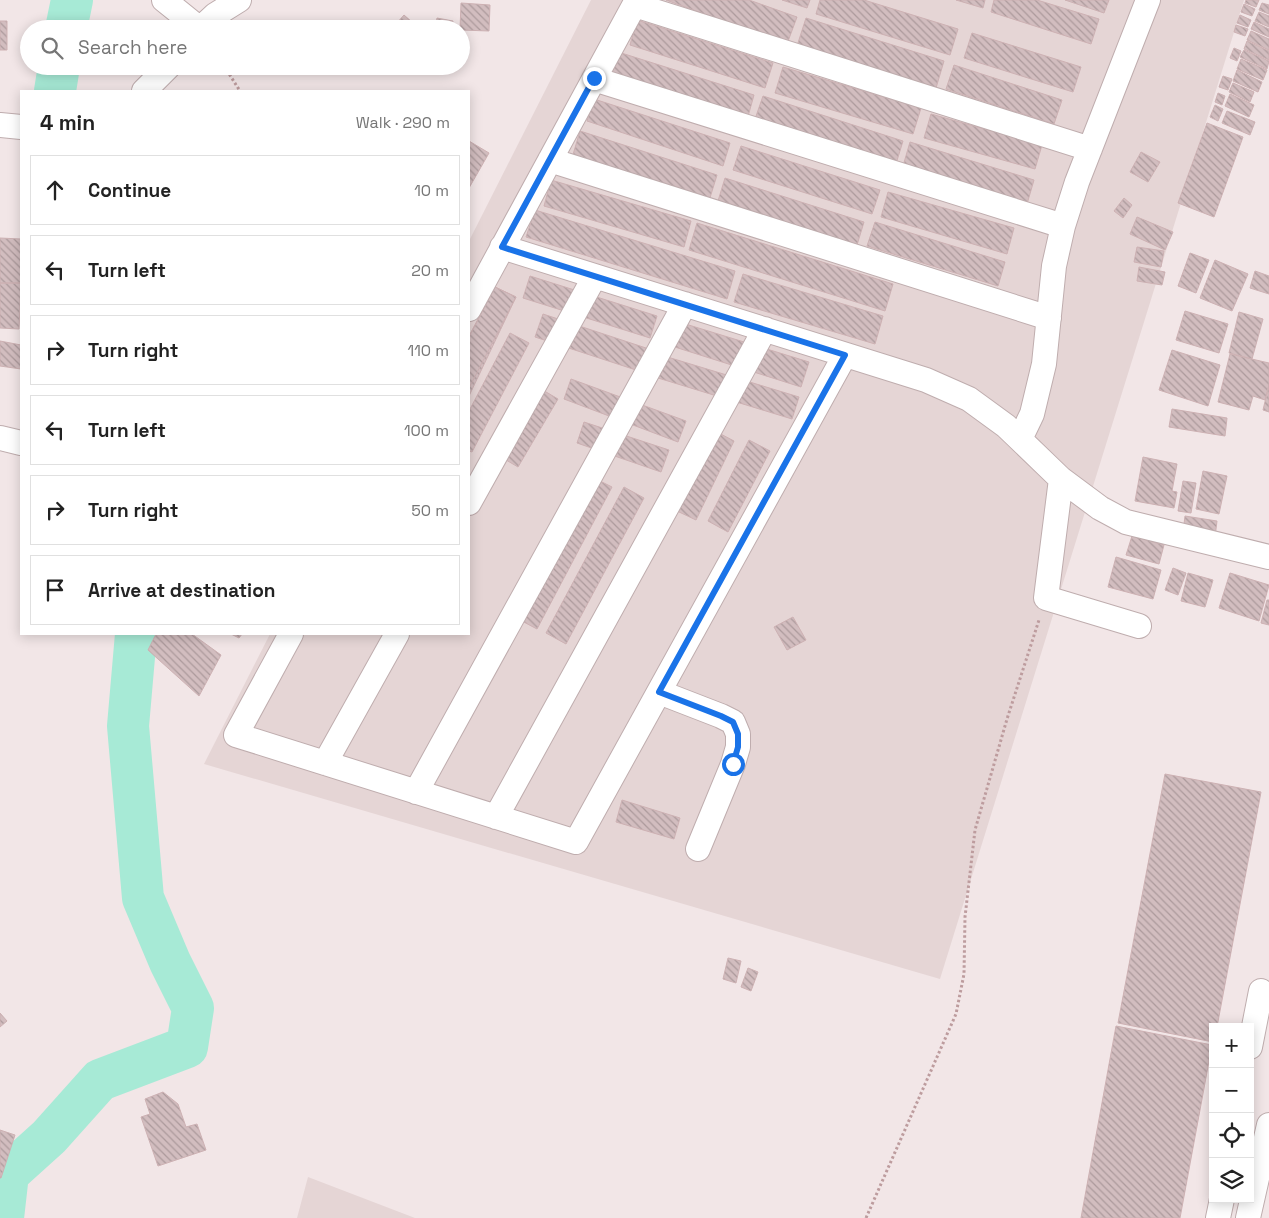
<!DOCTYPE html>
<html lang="en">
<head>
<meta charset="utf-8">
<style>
  body { margin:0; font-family:"Space Grotesk",sans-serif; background:#f6f6f6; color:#222 }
  .controls { position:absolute; right:15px; bottom:15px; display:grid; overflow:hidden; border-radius:0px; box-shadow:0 2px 12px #0003 }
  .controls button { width:45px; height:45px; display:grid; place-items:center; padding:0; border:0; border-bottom:1px solid #e0e0e0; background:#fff; color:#222; font:25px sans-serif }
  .stop { position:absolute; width:15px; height:15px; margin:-11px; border:4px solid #1a73e8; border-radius:50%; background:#fff }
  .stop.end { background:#1a73e8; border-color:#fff; box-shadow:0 1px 5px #0008 }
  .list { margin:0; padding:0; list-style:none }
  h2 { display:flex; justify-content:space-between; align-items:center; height:65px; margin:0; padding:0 20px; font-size:21px }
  h2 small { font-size:16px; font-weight:400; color:#767676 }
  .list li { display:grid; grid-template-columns:32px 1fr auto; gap:15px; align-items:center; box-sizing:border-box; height:70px; margin:0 10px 10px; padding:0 10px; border:1px solid #e0e0e0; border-radius:0px }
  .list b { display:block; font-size:19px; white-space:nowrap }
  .list em { font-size:16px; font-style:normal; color:#767676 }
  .icon { flex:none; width:28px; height:28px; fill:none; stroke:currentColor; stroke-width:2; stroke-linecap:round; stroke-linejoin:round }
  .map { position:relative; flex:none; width:1269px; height:1218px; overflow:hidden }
  .search { position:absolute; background:#fff; box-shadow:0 2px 12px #0003; left:20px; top:20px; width:450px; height:55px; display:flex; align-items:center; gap:12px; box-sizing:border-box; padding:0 18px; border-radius:28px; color:#767676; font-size:19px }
  .panel { position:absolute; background:#fff; box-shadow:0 2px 12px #0003; left:20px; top:90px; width:450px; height:545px; border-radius:0px }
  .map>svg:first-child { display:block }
</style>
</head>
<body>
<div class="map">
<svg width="1269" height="1218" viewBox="0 0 1269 1218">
  <defs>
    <pattern id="building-back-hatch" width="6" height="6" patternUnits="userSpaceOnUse" patternTransform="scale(1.25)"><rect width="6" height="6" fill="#d2bdbf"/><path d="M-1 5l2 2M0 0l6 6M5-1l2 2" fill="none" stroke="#ac9a9c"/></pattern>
  </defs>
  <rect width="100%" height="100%" fill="#f2e6e7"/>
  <!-- residential -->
  <path fill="#e5d5d5" d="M 591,0 L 1244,0 L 940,979 L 204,764 L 270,634 L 469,634 L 469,241 Z
    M 308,1177 L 415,1218 L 297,1218 Z"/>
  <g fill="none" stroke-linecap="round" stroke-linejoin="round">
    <!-- river -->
    <path stroke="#a7ead6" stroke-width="42" d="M 66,29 L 72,0
      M 55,91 L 59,66
      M 3,1218 L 8,1174 L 49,1137 L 100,1080 L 187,1047 L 193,1008 L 170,962 L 143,898 L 128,726 L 136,634"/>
  </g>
  <!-- building -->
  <path fill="url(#building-back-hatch)" stroke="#cdb1b3" d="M 666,0 L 749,0 L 797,17 L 787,44 Z
    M 782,0 L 810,0 L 807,8 Z
    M 820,0 L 864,0 L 958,29 L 950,55 L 816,14 Z
    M 956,0 L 985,0 L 983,8 Z
    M 994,0 L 1037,0 L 1099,19 L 1091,44 L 991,12 Z
    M 1065,0 L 1109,0 L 1104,13 Z
    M 1246,0 L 1259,0 L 1256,7 L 1245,3 Z
    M 461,3 L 490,5 L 489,31 L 461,30 L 461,29 L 460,29 Z
    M 1262,3 L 1269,5 L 1269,14 L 1259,10 Z
    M 1244,4 L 1255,9 L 1252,16 L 1241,12 Z
    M 1259,12 L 1269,16 L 1269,27 L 1255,21 Z
    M 404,15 L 420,29 L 402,29 L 396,24 Z
    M 1240,15 L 1251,20 L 1248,27 L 1237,23 Z
    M 437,18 L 453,21 L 452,29 L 435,29 Z
    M 806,18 L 944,61 L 936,88 L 797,46 Z
    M 637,20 L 773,63 L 765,88 L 630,45 Z
    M 0,21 L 7,21 L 7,50 L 0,50 Z
    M 1254,22 L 1269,29 L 1269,37 L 1251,29 Z
    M 1236,25 L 1248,29 L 1245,36 L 1234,32 Z
    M 1251,31 L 1269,39 L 1269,50 L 1247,40 Z
    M 972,33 L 1081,67 L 1073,92 L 964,58 Z
    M 1247,41 L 1269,51 L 1269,60 L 1244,49 Z
    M 1234,48 L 1241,51 L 1237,61 L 1230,58 Z
    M 1244,50 L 1269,61 L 1267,69 L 1240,57 Z
    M 615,51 L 754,95 L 747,120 L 608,76 Z
    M 1241,59 L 1267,70 L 1263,80 L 1237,69 Z
    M 954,65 L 1062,100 L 1054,124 L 946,89 Z
    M 783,67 L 921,108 L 913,134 L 775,93 Z
    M 1237,70 L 1262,82 L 1258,92 L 1233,81 Z
    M 1223,76 L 1232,79 L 1228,90 L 1219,87 Z
    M 1233,83 L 1254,92 L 1250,102 L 1229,92 Z
    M 1218,93 L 1225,96 L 1222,105 L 1215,102 Z
    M 1230,94 L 1254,105 L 1249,117 L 1225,106 Z
    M 763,96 L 903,141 L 895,167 L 754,122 Z
    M 594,99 L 730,143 L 723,166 L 587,121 Z
    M 1215,105 L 1223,109 L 1218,121 L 1210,117 Z
    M 1227,111 L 1255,122 L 1250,135 L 1222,123 Z
    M 931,114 L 1042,145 L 1035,169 L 924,138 Z
    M 1207,123 L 1243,137 L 1214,217 L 1178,203 Z
    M 580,131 L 717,175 L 709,201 L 572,158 Z
    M 469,141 L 489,153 L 469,188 Z
    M 910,142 L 1034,180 L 1027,204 L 903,166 Z
    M 741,146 L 880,190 L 872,214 L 733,170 Z
    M 1141,152 L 1160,162 L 1148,182 L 1130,172 Z
    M 725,178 L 864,222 L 857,245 L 718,201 Z
    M 551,180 L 691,221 L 684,247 L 544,206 Z
    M 888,192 L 1014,228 L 1007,254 L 881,217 Z
    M 1124,198 L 1132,205 L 1123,218 L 1114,211 Z
    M 535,210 L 735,271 L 727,299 L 526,237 Z
    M 1137,217 L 1173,232 L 1165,250 L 1130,234 Z
    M 875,222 L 1005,262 L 998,286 L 867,246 Z
    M 697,223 L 893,284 L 885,311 L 689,250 Z
    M 0,238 L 21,239 L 21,283 L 0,283 Z
    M 1137,247 L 1164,251 L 1161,267 L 1134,262 Z
    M 1190,253 L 1209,260 L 1196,293 L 1178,286 Z
    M 1215,260 L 1248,274 L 1232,311 L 1200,298 Z
    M 1139,267 L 1165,272 L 1162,285 L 1137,281 Z
    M 1255,271 L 1269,276 L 1269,294 L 1250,288 Z
    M 743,274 L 883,316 L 875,344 L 734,302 Z
    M 530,276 L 657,316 L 650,338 L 523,298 Z
    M 0,283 L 21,283 L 19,329 L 0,328 Z
    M 495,287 L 516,297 L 469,388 L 469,337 Z
    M 495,287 L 516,297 L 469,396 L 469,336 Z
    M 1185,311 L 1228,324 L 1219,353 L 1176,340 Z
    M 1239,312 L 1263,319 L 1252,359 L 1229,353 Z
    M 543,314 L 646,348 L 639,371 L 535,337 Z
    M 666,318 L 809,362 L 801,387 L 659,342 Z
    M 510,333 L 529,343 L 472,452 L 469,451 L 469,411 Z
    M 0,341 L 21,345 L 21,369 L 0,366 Z
    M 1172,350 L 1220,365 L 1208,406 L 1159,390 Z
    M 651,352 L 799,397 L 792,419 L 645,374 Z
    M 1230,354 L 1269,363 L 1269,385 L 1265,400 L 1253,396 L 1249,410 L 1218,402 Z
    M 571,379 L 686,421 L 678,442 L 564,399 Z
    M 1269,385 L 1269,412 L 1263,410 Z
    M 541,389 L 558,399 L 518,467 L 501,457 Z
    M 1172,409 L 1227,418 L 1225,436 L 1169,427 Z
    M 584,422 L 669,450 L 661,472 L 577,443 Z
    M 715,431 L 734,441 L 696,520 L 677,511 Z
    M 749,440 L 770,451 L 728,532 L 708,521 Z
    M 1143,457 L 1177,464 L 1172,491 L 1177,492 L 1174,508 L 1135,501 Z
    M 1203,471 L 1227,476 L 1219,514 L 1196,509 Z
    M 594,478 L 612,487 L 537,629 L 520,620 Z
    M 1183,481 L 1196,483 L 1191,513 L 1178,511 Z
    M 624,487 L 644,498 L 566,644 L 546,633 Z
    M 1185,516 L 1217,521 L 1215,537 L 1183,532 Z
    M 1132,536 L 1164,545 L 1159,564 L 1126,555 Z
    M 1116,557 L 1161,570 L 1153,599 L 1108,587 Z
    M 1173,568 L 1186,573 L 1178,595 L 1165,590 Z
    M 1188,573 L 1213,580 L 1205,607 L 1181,601 Z
    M 1230,573 L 1269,585 L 1259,621 L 1219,608 Z
    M 1267,600 L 1269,600 L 1269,625 L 1261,623 Z
    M 793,617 L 806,640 L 787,650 L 774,627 Z
    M 156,634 L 192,634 L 221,655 L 199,696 L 148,650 Z
    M 231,634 L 242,634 L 239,638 Z
    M 1165,774 L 1261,792 L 1217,1027 L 1213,1027 L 1213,1042 L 1118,1023 Z
    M 622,800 L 680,818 L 674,839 L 616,822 Z
    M 728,958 L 741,961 L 736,983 L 723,979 Z
    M 748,968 L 758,972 L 751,991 L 741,987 Z
    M 0,1013 L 7,1021 L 0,1027 Z
    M 1116,1026 L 1212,1045 L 1180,1218 L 1081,1218 Z
    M 163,1092 L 178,1104 L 186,1127 L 197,1124 L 206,1150 L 158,1166 L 141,1117 L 150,1114 L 145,1099 Z
    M 0,1130 L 15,1135 L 1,1178 L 0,1178 Z"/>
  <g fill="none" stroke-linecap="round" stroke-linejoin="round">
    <defs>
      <path id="minor" d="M 164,0 L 200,29 L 215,15 L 239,0
        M 635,5 L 1090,149
        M 594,79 L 1063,226
        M 144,91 L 169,66
        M 0,125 L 21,127
        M 550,160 L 1049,318
        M 502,247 L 926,380 L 969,399 L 1006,426 L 1061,479 L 1100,508 L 1126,522 L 1269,557
        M 469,309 L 637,0
        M 0,438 L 21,443
        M 1020,439 L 1032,414 L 1044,364 L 1054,266 L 1063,226 L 1077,182 L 1148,0
        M 1061,479 L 1046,598 L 1139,626
        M 469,503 L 595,276
        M 291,634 L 236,735 L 576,842 L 845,355
        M 659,692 L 721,716 L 733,722 L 738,734 L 738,747 L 733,764 L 698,849
        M 325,763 L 397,634
        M 416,792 L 685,304
        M 496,817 L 765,329
        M 1250,1047 L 1261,991
        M 1218,1218 L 1222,1199
        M 1248,1218 L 1269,1125"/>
    </defs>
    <!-- minor casing -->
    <use href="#minor" stroke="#bfadae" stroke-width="26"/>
    <!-- path -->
    <path stroke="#bd9c9e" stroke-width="3" stroke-dasharray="2.5 2.5" stroke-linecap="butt" d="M 224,66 L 240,91
      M 866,1218 L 956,1014 L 964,974 L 965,917 L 975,830 L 1007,719 L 1039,620"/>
    <!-- minor -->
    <use href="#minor" stroke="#fff" stroke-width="24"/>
  </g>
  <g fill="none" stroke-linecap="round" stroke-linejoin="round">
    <!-- route -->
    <path stroke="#1a73e8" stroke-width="6" d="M 594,78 L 502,247 L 845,355 L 659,692 L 721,716 L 733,722 L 738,734 L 738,747 L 733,764"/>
  </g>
</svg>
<div class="controls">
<button>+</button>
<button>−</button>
<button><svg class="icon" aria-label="locate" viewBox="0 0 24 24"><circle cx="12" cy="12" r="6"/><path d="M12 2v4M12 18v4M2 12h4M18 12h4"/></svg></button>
<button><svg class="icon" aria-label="layers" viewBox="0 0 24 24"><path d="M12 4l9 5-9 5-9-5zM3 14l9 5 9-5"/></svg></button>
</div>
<div class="stop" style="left:733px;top:764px"></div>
<div class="stop end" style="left:594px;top:78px"></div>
<div class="search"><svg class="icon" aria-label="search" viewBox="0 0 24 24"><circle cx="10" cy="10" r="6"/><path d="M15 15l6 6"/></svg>Search here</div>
<section class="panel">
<h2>4 min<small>Walk · 290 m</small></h2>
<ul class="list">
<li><svg class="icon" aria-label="ahead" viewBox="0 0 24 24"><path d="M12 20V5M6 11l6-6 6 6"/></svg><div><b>Continue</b></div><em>10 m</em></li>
<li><svg class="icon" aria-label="left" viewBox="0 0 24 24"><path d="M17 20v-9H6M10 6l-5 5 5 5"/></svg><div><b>Turn left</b></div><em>20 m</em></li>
<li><svg class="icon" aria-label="right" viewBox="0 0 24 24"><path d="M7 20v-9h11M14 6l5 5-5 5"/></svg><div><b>Turn right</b></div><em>110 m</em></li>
<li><svg class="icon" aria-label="left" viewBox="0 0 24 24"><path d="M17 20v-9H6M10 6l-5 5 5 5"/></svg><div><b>Turn left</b></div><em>100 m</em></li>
<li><svg class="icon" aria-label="right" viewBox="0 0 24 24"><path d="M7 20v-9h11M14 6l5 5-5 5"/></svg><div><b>Turn right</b></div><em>50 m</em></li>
<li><svg class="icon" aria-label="arrive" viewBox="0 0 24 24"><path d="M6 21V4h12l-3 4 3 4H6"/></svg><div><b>Arrive at destination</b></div></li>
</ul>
</section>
</div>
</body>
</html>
